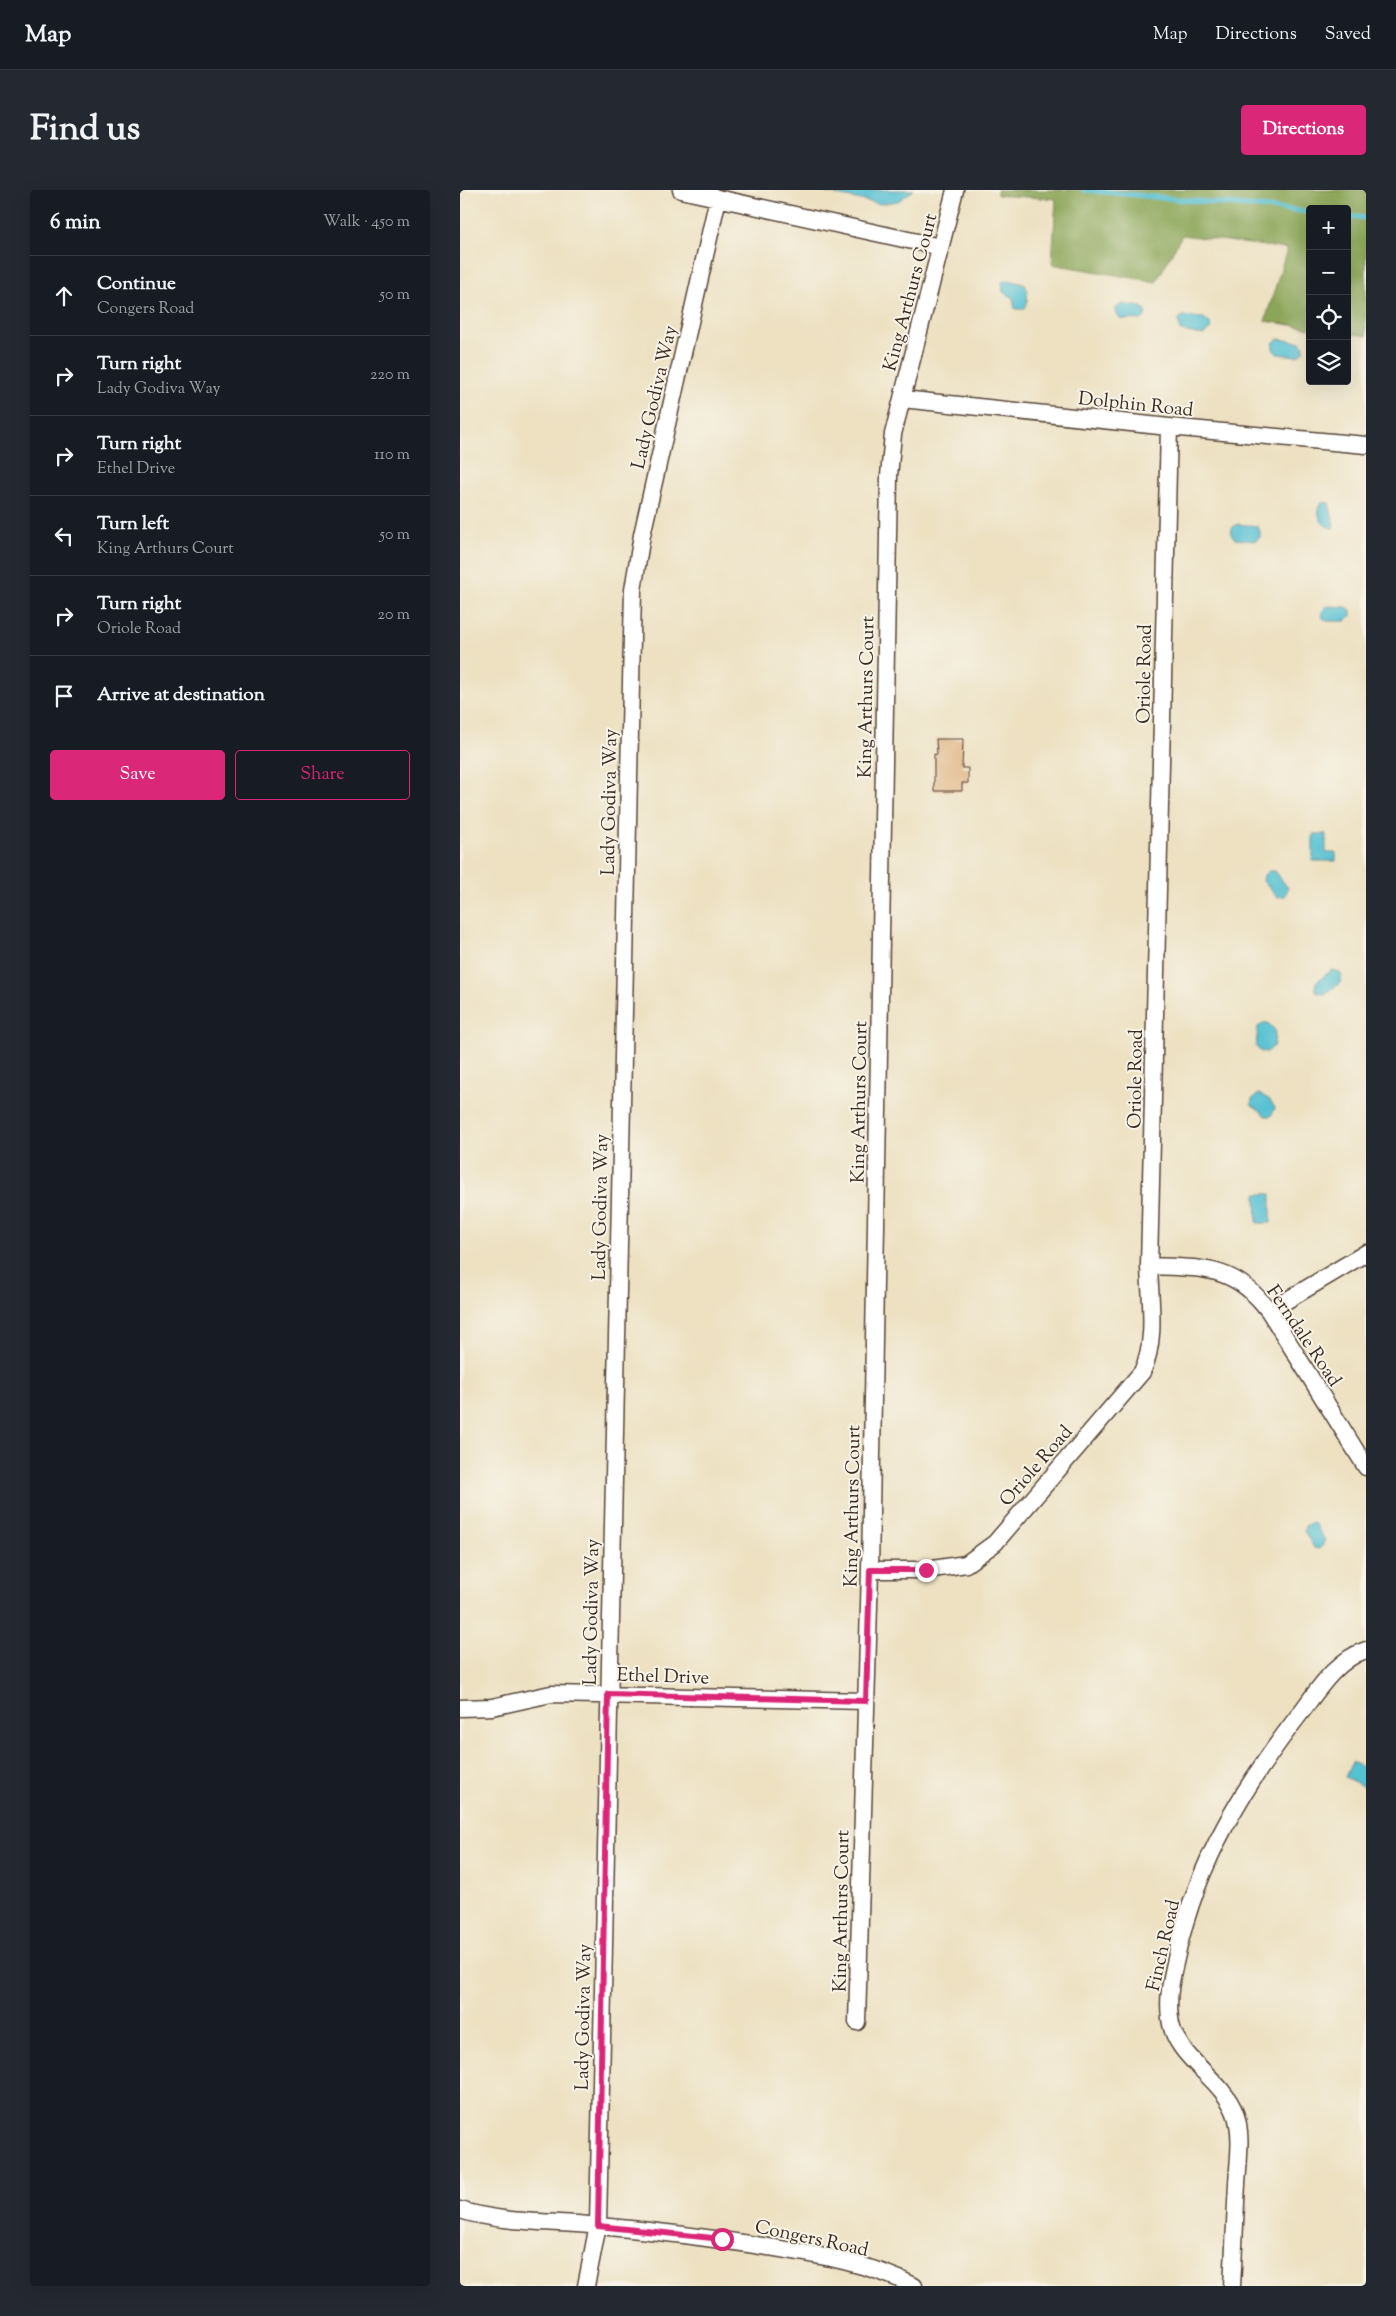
<!DOCTYPE html>
<html lang="en">
<head>
<meta charset="utf-8">
<style>
  body { margin:0; font-family:"Sorts Mill Goudy",serif; background:#242831; color:#f1f3f6 }
  .controls { position:absolute; right:15px; top:15px; display:grid; overflow:hidden; border-radius:5px; box-shadow:0 5px 20px #0002 }
  .controls button { width:45px; height:45px; display:grid; place-items:center; padding:0; border:0; border-bottom:1px solid #363941; background:#171b24; color:#f1f3f6; font:25px sans-serif }
  .stop { position:absolute; width:15px; height:15px; margin:-11px; border:4px solid #db2777; border-radius:50%; background:#fff }
  .stop.end { background:#db2777; border-color:#fff; box-shadow:0 1px 5px #0008 }
  .list { margin:0; padding:0; list-style:none }
  h2 { display:flex; justify-content:space-between; align-items:center; height:65px; margin:0; padding:0 20px; font-size:21px }
  h2 small { font-size:16px; font-weight:400; color:#9ea1a6 }
  .list li { display:grid; grid-template-columns:32px 1fr auto; gap:15px; align-items:center; box-sizing:border-box; height:80px; padding:0 20px; border-top:1px solid #363941 }
  .list b { display:block; font-size:19px; white-space:nowrap }
  .list p { margin:0; font-size:16px; white-space:nowrap; color:#9ea1a6 }
  .list em { font-size:16px; font-style:normal; color:#9ea1a6 }
  .actions { display:flex; gap:10px; padding:15px 20px }
  .actions a { flex:1; padding:11px 0; border:1px solid #db2777; border-radius:5px; text-align:center; font-size:18px; color:#db2777 }
  .actions .main { background:#db2777; color:#fff }
  .icon { flex:none; width:28px; height:28px; fill:none; stroke:currentColor; stroke-width:2; stroke-linecap:round; stroke-linejoin:round }
  .map { position:relative; flex:none; width:906px; height:2096px; overflow:hidden; border-radius:5px }
  header { display:flex; align-items:center; gap:30px; box-sizing:border-box; height:70px; padding:0 25px; background:#171b24; border-bottom:1px solid #363941 }
  header strong { font-size:24px }
  nav { display:flex; gap:28px; margin-inline-start:auto; font-size:18px }
  .intro { display:flex; align-items:center; justify-content:space-between; box-sizing:border-box; height:120px; padding:0 30px }
  h1 { margin:0; font-size:35px }
  .button { padding:12px 22px; border-radius:5px; background:#db2777; color:#fff; font-size:18px; font-weight:700 }
  main { display:flex; gap:30px; padding:0 30px }
  aside { flex:1; background:#171b24; border-radius:5px; box-shadow:0 5px 20px #0002 }
  .map>svg:first-child { display:block }
</style>
</head>
<body>
<header>
<strong>Map</strong>
<nav><a>Map</a><a>Directions</a><a>Saved</a></nav>
</header>
<div class="intro"><h1>Find us</h1><a class="button">Directions</a></div>
<main>
<aside>
<h2>6 min<small>Walk · 450 m</small></h2>
<ul class="list">
<li><svg class="icon" aria-label="ahead" viewBox="0 0 24 24"><path d="M12 20V5M6 11l6-6 6 6"/></svg><div><b>Continue</b><p>Congers Road</p></div><em>50 m</em></li>
<li><svg class="icon" aria-label="right" viewBox="0 0 24 24"><path d="M7 20v-9h11M14 6l5 5-5 5"/></svg><div><b>Turn right</b><p>Lady Godiva Way</p></div><em>220 m</em></li>
<li><svg class="icon" aria-label="right" viewBox="0 0 24 24"><path d="M7 20v-9h11M14 6l5 5-5 5"/></svg><div><b>Turn right</b><p>Ethel Drive</p></div><em>110 m</em></li>
<li><svg class="icon" aria-label="left" viewBox="0 0 24 24"><path d="M17 20v-9H6M10 6l-5 5 5 5"/></svg><div><b>Turn left</b><p>King Arthurs Court</p></div><em>50 m</em></li>
<li><svg class="icon" aria-label="right" viewBox="0 0 24 24"><path d="M7 20v-9h11M14 6l5 5-5 5"/></svg><div><b>Turn right</b><p>Oriole Road</p></div><em>20 m</em></li>
<li><svg class="icon" aria-label="arrive" viewBox="0 0 24 24"><path d="M6 21V4h12l-3 4 3 4H6"/></svg><div><b>Arrive at destination</b></div></li>
</ul>
<div class="actions"><a class="main">Save</a><a>Share</a></div>
</aside>
<div class="map">
<svg width="906" height="2096" viewBox="0 0 906 2096">
  <rect width="100%" height="100%" fill="#f7f3e8"/>
  <filter id="ink" filterUnits="userSpaceOnUse"><feTurbulence type="fractalNoise" baseFrequency=".02" numOctaves="2"/><feDisplacementMap in="SourceGraphic" scale="10" xChannelSelector="R" yChannelSelector="G"/><feConvolveMatrix kernelMatrix="1 2 1 2 8 2 1 2 1" color-interpolation-filters="sRGB"/></filter>
  <filter id="wash" filterUnits="userSpaceOnUse"><feTurbulence type="fractalNoise" baseFrequency=".0096" numOctaves="4" result="noise"/><feDisplacementMap in="SourceGraphic" scale="20" xChannelSelector="R" yChannelSelector="G"/><feGaussianBlur stdDeviation="1.12" result="paint"/><feColorMatrix in="noise" values="0 0 0 0 0 0 0 0 0 0 0 0 0 0 0 0 0 1.4 0 .05"/><feComposite in="paint" operator="in"/></filter>
  <g filter="url(#wash)">
    <rect width="100%" height="100%" fill="#ede1c2"/>
    <!-- forest -->
    <path fill="#8ba659" stroke="#63683c" d="M 537,0 L 906,0 L 906,146 L 887,143 L 887,19 L 850,19 L 850,138 L 805,131 L 827,59 L 722,45 L 696,92 L 592,74 L 596,9 L 537,5 Z"/>
    <!-- water -->
    <path fill="#57c1d3" stroke="#497678" d="M 353,0 L 454,0 L 438,11 L 420,14 Z
      M 548,90 C 552,91 562,93 565,95 C 569,100 568,115 564,119 L 555,119 L 553,108 L 543,102 L 542,92 Z
      M 662,114 L 682,117 L 686,121 L 685,127 L 681,130 L 660,129 L 656,123 L 656,118 Z
      M 722,126 L 744,128 L 750,133 L 751,139 L 743,145 L 721,141 L 718,131 Z
      M 818,149 L 840,152 L 844,156 L 844,161 L 837,166 L 817,164 L 813,159 L 813,153 Z
      M 863,312 L 869,313 L 874,334 L 873,338 C 861,336 859,329 858,318 Z
      M 777,334 L 797,336 L 800,341 L 800,347 L 795,351 L 775,349 L 771,344 L 772,338 Z
      M 867,416 L 887,417 L 891,420 L 891,426 L 886,431 L 867,431 L 862,427 L 862,421 Z
      M 853,644 L 866,644 L 866,663 L 876,663 L 876,671 L 853,671 Z
      M 809,681 L 815,681 L 828,698 L 825,706 L 817,707 L 803,691 L 804,685 Z
      M 872,780 L 879,782 L 882,786 L 880,793 L 865,804 L 858,803 L 855,799 L 856,792 Z
      M 803,833 L 808,833 L 815,840 L 814,856 L 807,862 L 801,862 L 796,857 L 798,837 Z
      M 799,904 L 809,909 L 815,918 L 811,926 L 805,926 L 801,921 L 791,914 L 792,909 Z
      M 796,1004 L 811,1004 L 811,1033 L 797,1033 Z
      M 850,1333 L 855,1334 L 865,1350 L 863,1355 L 859,1359 L 854,1358 L 844,1341 L 845,1336 Z
      M 892,1572 L 906,1579 L 906,1598 L 885,1587 Z"/>
    <g fill="none" stroke-linecap="round" stroke-linejoin="round">
      <!-- stream -->
      <path stroke="#57c1d3" stroke-width="5" d="M 624,0 L 850,22
        M 887,26 L 906,28"/>
    </g>
    <g id="blocks">
      <!-- building -->
      <path fill="#e0b584" d="M 476,549 L 503,549 L 502,578 L 508,578 L 508,593 L 502,593 L 502,601 L 474,601 L 474,564 L 477,565 Z"/>
    </g>
  </g>
  <g filter="url(#ink)">
    <use href="#blocks" fill-opacity="0" stroke="#564537" stroke-width="1"/>
    <g fill="none" stroke-linecap="round" stroke-linejoin="round">
      <defs>
        <path id="minor" d="M 221,0 L 480,57
          M 442,209 L 709,237 L 906,255
          M 689,1076 C 742,1078 775,1075 809,1121 L 906,1277
          M 809,1121 L 906,1063
          M 410,1380 L 466,1380 L 506,1374 L 535,1353 L 682,1182 C 697,1150 690,1111 689,1076 L 709,237
          M 0,1518 L 32,1517 L 91,1504 L 406,1511
          M 397,1832 L 410,1380 L 429,286 L 433,244 L 495,0
          M 0,2020 C 45,2034 93,2031 139,2036 C 196,2041 252,2048 308,2057 C 358,2065 410,2073 454,2096
          M 126,2096 L 138,2035 L 173,400 L 182,345 L 258,8
          M 772,2096 C 774,2062 775,2028 777,1994 C 778,1972 783,1944 775,1923 C 761,1886 714,1868 710,1828 C 707,1805 712,1786 717,1764 C 738,1670 783,1597 842,1521 C 859,1498 878,1469 906,1460"/>
      </defs>
      <!-- minor casing -->
      <use href="#minor" stroke="#564537" stroke-width="19"/>
      <!-- minor -->
      <use href="#minor" stroke="#fff" stroke-width="16"/>
    </g>
  </g>
  <g fill="none" stroke-linecap="round" stroke-linejoin="round" filter="url(#ink)">
    <!-- route -->
    <path stroke="#db2777" stroke-width="6" d="M 262,2049 L 138,2036 L 148,1504 L 406,1511 L 410,1380 L 466,1380"/>
  </g>
  <g text-anchor="middle" stroke-width="4" stroke-linejoin="round" paint-order="stroke">
    <!-- street labels -->
    <g font-size="19" fill="#3b2a1e" stroke="#f7f3e8">
      <text transform="translate(449 102) rotate(-75)" y="7">King Arthurs Court</text>
      <text transform="translate(193 207) rotate(-77)" y="7">Lady Godiva Way</text>
      <text transform="translate(676 213) rotate(6)" y="7">Dolphin Road</text>
      <text transform="translate(683 484) rotate(-89)" y="7">Oriole Road</text>
      <text transform="translate(405 507) rotate(-89)" y="7">King Arthurs Court</text>
      <text transform="translate(148 612) rotate(-89)" y="7">Lady Godiva Way</text>
      <text transform="translate(674 889) rotate(-89)" y="7">Oriole Road</text>
      <text transform="translate(398 912) rotate(-89)" y="7">King Arthurs Court</text>
      <text transform="translate(139 1017) rotate(-89)" y="7">Lady Godiva Way</text>
      <text transform="translate(845 1145) rotate(56)" y="7">Ferndale Road</text>
      <text transform="translate(575 1275) rotate(-49)" y="7">Oriole Road</text>
      <text transform="translate(391 1316) rotate(-89)" y="7">King Arthurs Court</text>
      <text transform="translate(130 1422) rotate(-89)" y="7">Lady Godiva Way</text>
      <text transform="translate(203 1485) rotate(2)" y="7">Ethel Drive</text>
      <text transform="translate(380 1721) rotate(-89)" y="7">King Arthurs Court</text>
      <text transform="translate(702 1755) rotate(-77)" y="7">Finch Road</text>
      <text transform="translate(122 1827) rotate(-89)" y="7">Lady Godiva Way</text>
      <text transform="translate(352 2047) rotate(12)" y="7">Congers Road</text>
    </g>
  </g>
</svg>
<div class="controls">
<button>+</button>
<button>−</button>
<button><svg class="icon" aria-label="locate" viewBox="0 0 24 24"><circle cx="12" cy="12" r="6"/><path d="M12 2v4M12 18v4M2 12h4M18 12h4"/></svg></button>
<button><svg class="icon" aria-label="layers" viewBox="0 0 24 24"><path d="M12 4l9 5-9 5-9-5zM3 14l9 5 9-5"/></svg></button>
</div>
<div class="stop" style="left:262px;top:2049px"></div>
<div class="stop end" style="left:466px;top:1380px"></div>
</div>
</main>
</body>
</html>
